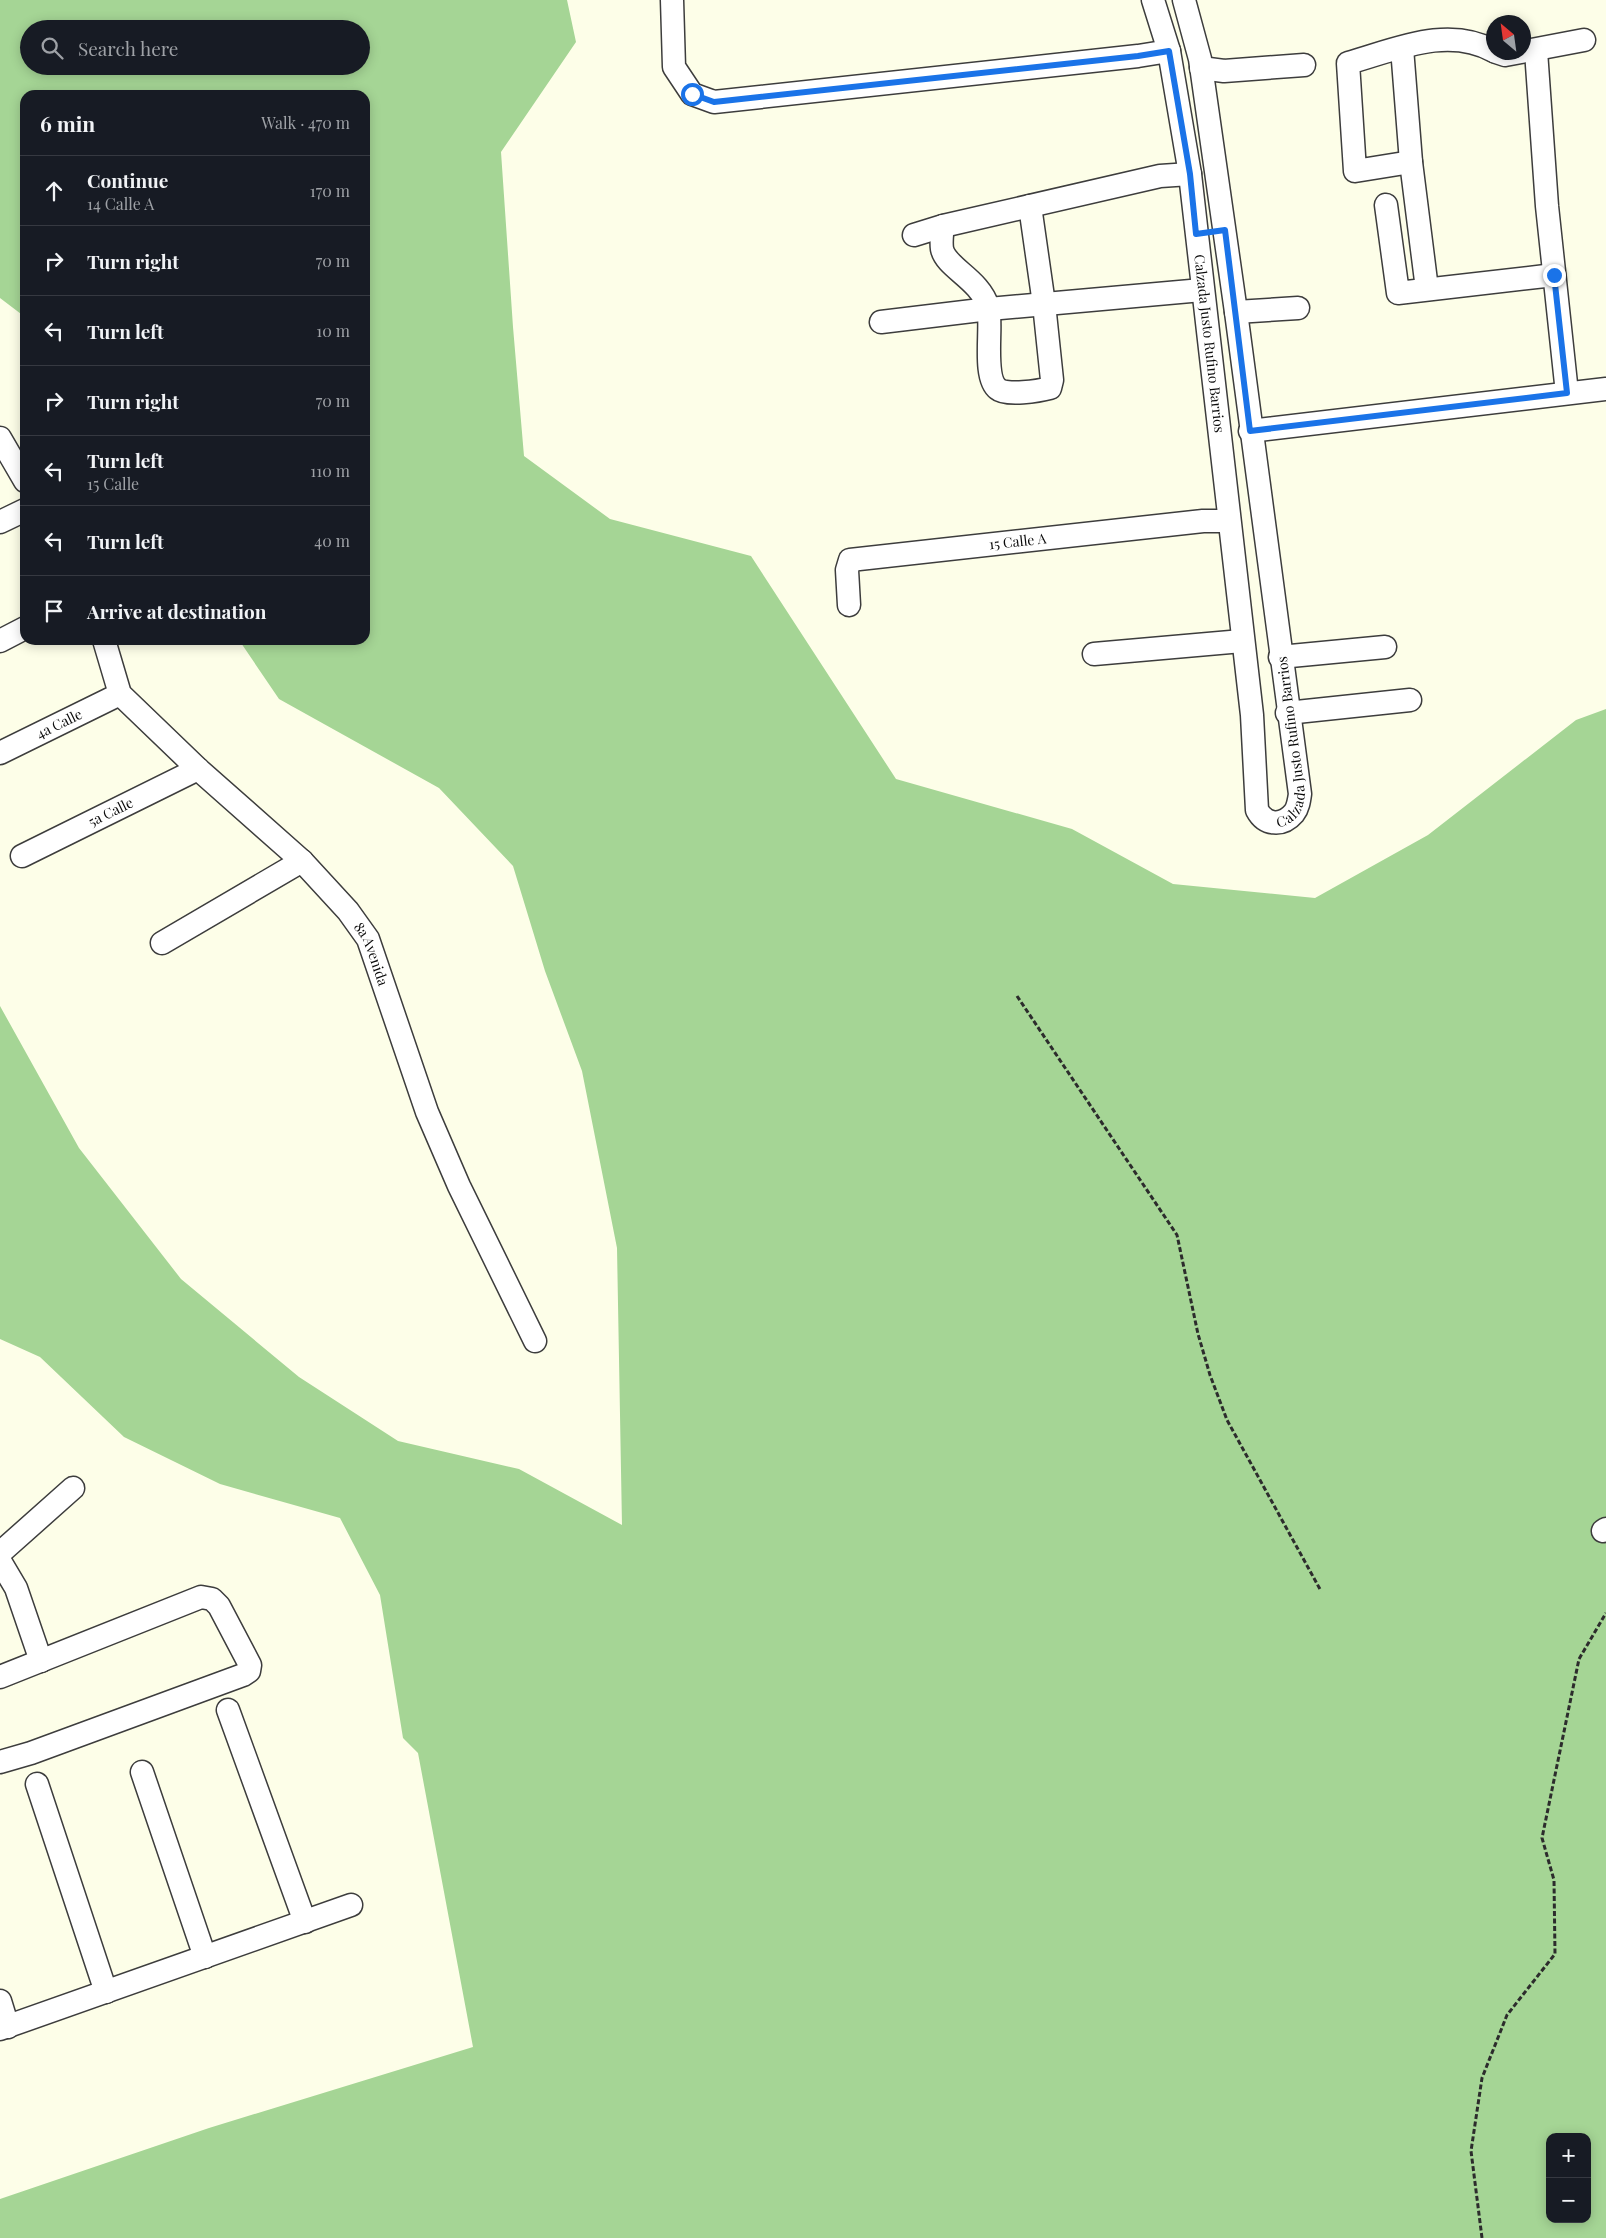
<!DOCTYPE html>
<html lang="en">
<head>
<meta charset="utf-8">
<style>
  body { margin:0; font-family:"Playfair Display",serif; background:#242831; color:#f1f3f6 }
  .controls { position:absolute; right:15px; bottom:15px; display:grid; overflow:hidden; border-radius:10px; box-shadow:0 2px 12px #0003 }
  .controls button { width:45px; height:45px; display:grid; place-items:center; padding:0; border:0; border-bottom:1px solid #363941; background:#171b24; color:#f1f3f6; font:25px sans-serif }
  .compass { position:absolute; left:1486px; top:15px; width:45px; height:45px; border-radius:50%; background:#171b24; box-shadow:0 2px 12px #0003; rotate:331deg }
  .stop { position:absolute; width:15px; height:15px; margin:-11px; border:4px solid #1a73e8; border-radius:50%; background:#fff }
  .stop.end { background:#1a73e8; border-color:#fff; box-shadow:0 1px 5px #0008 }
  .list { margin:0; padding:0; list-style:none }
  h2 { display:flex; justify-content:space-between; align-items:center; height:65px; margin:0; padding:0 20px; font-size:21px }
  h2 small { font-size:16px; font-weight:400; color:#9ea1a6 }
  .list li { display:grid; grid-template-columns:32px 1fr auto; gap:15px; align-items:center; box-sizing:border-box; height:70px; padding:0 20px; border-top:1px solid #363941 }
  .list b { display:block; font-size:19px; white-space:nowrap }
  .list p { margin:0; font-size:16px; white-space:nowrap; color:#9ea1a6 }
  .list em { font-size:16px; font-style:normal; color:#9ea1a6 }
  .icon { flex:none; width:28px; height:28px; fill:none; stroke:currentColor; stroke-width:2; stroke-linecap:round; stroke-linejoin:round }
  .map { position:relative; flex:none; width:1606px; height:2238px; overflow:hidden }
  .search { position:absolute; background:#171b24; box-shadow:0 2px 12px #0003; left:20px; top:20px; width:350px; height:55px; display:flex; align-items:center; gap:12px; box-sizing:border-box; padding:0 18px; border-radius:28px; color:#9ea1a6; font-size:19px }
  .panel { position:absolute; background:#171b24; box-shadow:0 2px 12px #0003; left:20px; top:90px; width:350px; height:555px; border-radius:15px }
  .map>svg:first-child { display:block }
</style>
</head>
<body>
<div class="map">
<svg width="1606" height="2238" viewBox="0 0 1606 2238">
  <rect width="100%" height="100%" fill="#fdfee8"/>
  <!-- forest -->
  <path fill="#a5d595" fill-rule="evenodd" d="M 0,0 L 567,0 L 576,42 L 501,152 L 513,327 L 524,456 L 610,519 L 751,556 L 896,779 L 1072,829 L 1173,884 L 1315,898 L 1428,835 L 1576,720 L 1606,709 L 1606,2238 L 0,2238 L 0,2199 L 209,2128 L 473,2047 L 418,1753 L 403,1738 L 380,1595 L 340,1518 L 220,1484 L 124,1437 L 40,1357 L 0,1339 L 0,1006 L 79,1148 L 181,1279 L 299,1377 L 398,1441 L 519,1469 L 622,1525 L 617,1248 L 582,1071 L 545,971 L 513,866 L 439,788 L 279,699 L 239,640 L 365,640 L 365,95 L 25,95 L 25,317 L 0,298 ZM 29,29 L 361,29 L 361,66 L 29,66 ZM 1550,2137 L 1587,2137 L 1587,2219 L 1550,2219 Z"/>
  <g fill="none" stroke-linecap="round" stroke-linejoin="round">
    <defs>
      <g id="minor">
        <path d="M 672,0 L 674,67 L 692,94 L 714,102 L 1138,56 L 1169,51"/>
        <path id="s1" d="M 1153,0 L 1169,51 L 1190,174 L 1252,715 L 1257,810 C 1265,825 1282,827 1294,813 C 1298,808 1299,801 1300,794 L 1236,312 L 1200,59 L 1184,0"/>
        <path d="M 1402,48 L 1411,162 L 1427,289"/>
        <path d="M 1536,51 L 1547,206 L 1567,393"/>
        <path d="M 1496,52 L 1505,55 L 1584,40"/>
        <path d="M 1201,68 L 1224,71 L 1304,65"/>
        <path d="M 1411,162 L 1355,171 L 1348,63 C 1395,50 1447,25 1494,51"/>
        <path d="M 1386,205 L 1398,293 L 1554,275"/>
        <path d="M 943,226 C 942,233 941,242 942,249 C 946,268 980,279 988,307 C 993,325 982,377 998,389 C 1006,396 1039,391 1050,388 L 1052,380 L 1044,304 L 1030,206"/>
        <path d="M 914,235 L 943,226 L 1160,176 L 1190,174"/>
        <path d="M 1236,312 L 1298,308"/>
        <path d="M 881,322 L 989,309 L 1202,290"/>
        <path d="M 1250,431 L 1606,389"/>
        <path d="M 0,438 L 25,481"/>
        <path d="M 0,522 L 25,510"/>
        <path id="s2" d="M 849,605 L 847,570 L 850,560 L 1203,521 L 1229,521"/>
        <path id="s3" d="M 104,640 L 120,694 L 198,769 L 302,861 L 348,911 L 368,939 L 427,1112 L 459,1186 L 535,1341"/>
        <path d="M 0,641 L 25,628"/>
        <path d="M 1094,654 L 1242,641"/>
        <path d="M 1280,657 L 1385,647"/>
        <path d="M 1287,713 L 1410,700"/>
        <path id="s4" d="M 0,753 L 120,694"/>
        <path id="s5" d="M 22,856 L 198,769"/>
        <path d="M 162,943 L 302,861"/>
        <path d="M 1603,1531 L 1606,1529"/>
        <path d="M 0,1553 L 73,1488"/>
        <path d="M 0,1561 L 16,1588 L 41,1661"/>
        <path d="M 0,1677 L 201,1597 L 212,1599 L 219,1606 L 250,1665 L 249,1671 L 243,1675 L 31,1753 L 0,1762"/>
        <path d="M 228,1710 L 305,1922"/>
        <path d="M 142,1772 L 205,1957"/>
        <path d="M 37,1784 L 106,1992"/>
        <path d="M 0,2001 L 8,2027"/>
        <path d="M 0,2029 L 351,1905"/>
      </g>
    </defs>
    <!-- minor casing -->
    <use href="#minor" stroke="#3d3d3d" stroke-width="25"/>
    <!-- path -->
    <path stroke="#2c2c2c" stroke-width="3" stroke-dasharray="5 2.5" stroke-linecap="butt" d="M 1017,996 L 1177,1235 L 1198,1334 L 1210,1375 L 1227,1420 L 1321,1591
      M 1482,2238 L 1471,2151 L 1482,2078 L 1507,2015 L 1555,1954 L 1554,1880 L 1542,1838 L 1579,1659 L 1606,1613"/>
    <!-- minor -->
    <use href="#minor" stroke="#fff" stroke-width="22"/>
  </g>
  <g fill="none" stroke-linecap="round" stroke-linejoin="round">
    <!-- route -->
    <path stroke="#1a73e8" stroke-width="6" d="M 692,94 L 714,102 L 1138,56 L 1169,51 L 1190,174 L 1196,234 L 1225,230 L 1250,431 L 1567,393 L 1554,275"/>
  </g>
  <g text-anchor="middle" stroke-width="5" stroke-linejoin="round" paint-order="stroke">
    <!-- street labels -->
    <g font-size="14" fill="#0a0a0a" stroke="#fff">
      <text dy="5" stroke="none"><textPath href="#s1" startOffset="349">Calzada Justo Rufino Barrios</textPath></text>
      <text dy="5" stroke="none"><textPath href="#s2" startOffset="214">15 Calle A</textPath></text>
      <text dy="5" stroke="none"><textPath href="#s4" startOffset="66">4a Calle</textPath></text>
      <text dy="5" stroke="none"><textPath href="#s1" startOffset="932">Calzada Justo Rufino Barrios</textPath></text>
      <text dy="5" stroke="none"><textPath href="#s5" startOffset="99">5a Calle</textPath></text>
      <text dy="5" stroke="none"><textPath href="#s3" startOffset="421">8a Avenida</textPath></text>
    </g>
  </g>
</svg>
<div class="controls">
<button>+</button>
<button>−</button>
</div>
<svg class="compass" viewBox="-18 -18 36 36"><path d="M0-13l5 13h-10z" fill="#e53935"/><path d="M0 13l5-13h-10z" fill="#9ea1a6"/></svg>
<div class="stop" style="left:692px;top:94px"></div>
<div class="stop end" style="left:1554px;top:275px"></div>
<div class="search"><svg class="icon" aria-label="search" viewBox="0 0 24 24"><circle cx="10" cy="10" r="6"/><path d="M15 15l6 6"/></svg>Search here</div>
<section class="panel">
<h2>6 min<small>Walk · 470 m</small></h2>
<ul class="list">
<li><svg class="icon" aria-label="ahead" viewBox="0 0 24 24"><path d="M12 20V5M6 11l6-6 6 6"/></svg><div><b>Continue</b><p>14 Calle A</p></div><em>170 m</em></li>
<li><svg class="icon" aria-label="right" viewBox="0 0 24 24"><path d="M7 20v-9h11M14 6l5 5-5 5"/></svg><div><b>Turn right</b></div><em>70 m</em></li>
<li><svg class="icon" aria-label="left" viewBox="0 0 24 24"><path d="M17 20v-9H6M10 6l-5 5 5 5"/></svg><div><b>Turn left</b></div><em>10 m</em></li>
<li><svg class="icon" aria-label="right" viewBox="0 0 24 24"><path d="M7 20v-9h11M14 6l5 5-5 5"/></svg><div><b>Turn right</b></div><em>70 m</em></li>
<li><svg class="icon" aria-label="left" viewBox="0 0 24 24"><path d="M17 20v-9H6M10 6l-5 5 5 5"/></svg><div><b>Turn left</b><p>15 Calle</p></div><em>110 m</em></li>
<li><svg class="icon" aria-label="left" viewBox="0 0 24 24"><path d="M17 20v-9H6M10 6l-5 5 5 5"/></svg><div><b>Turn left</b></div><em>40 m</em></li>
<li><svg class="icon" aria-label="arrive" viewBox="0 0 24 24"><path d="M6 21V4h12l-3 4 3 4H6"/></svg><div><b>Arrive at destination</b></div></li>
</ul>
</section>
</div>
</body>
</html>
